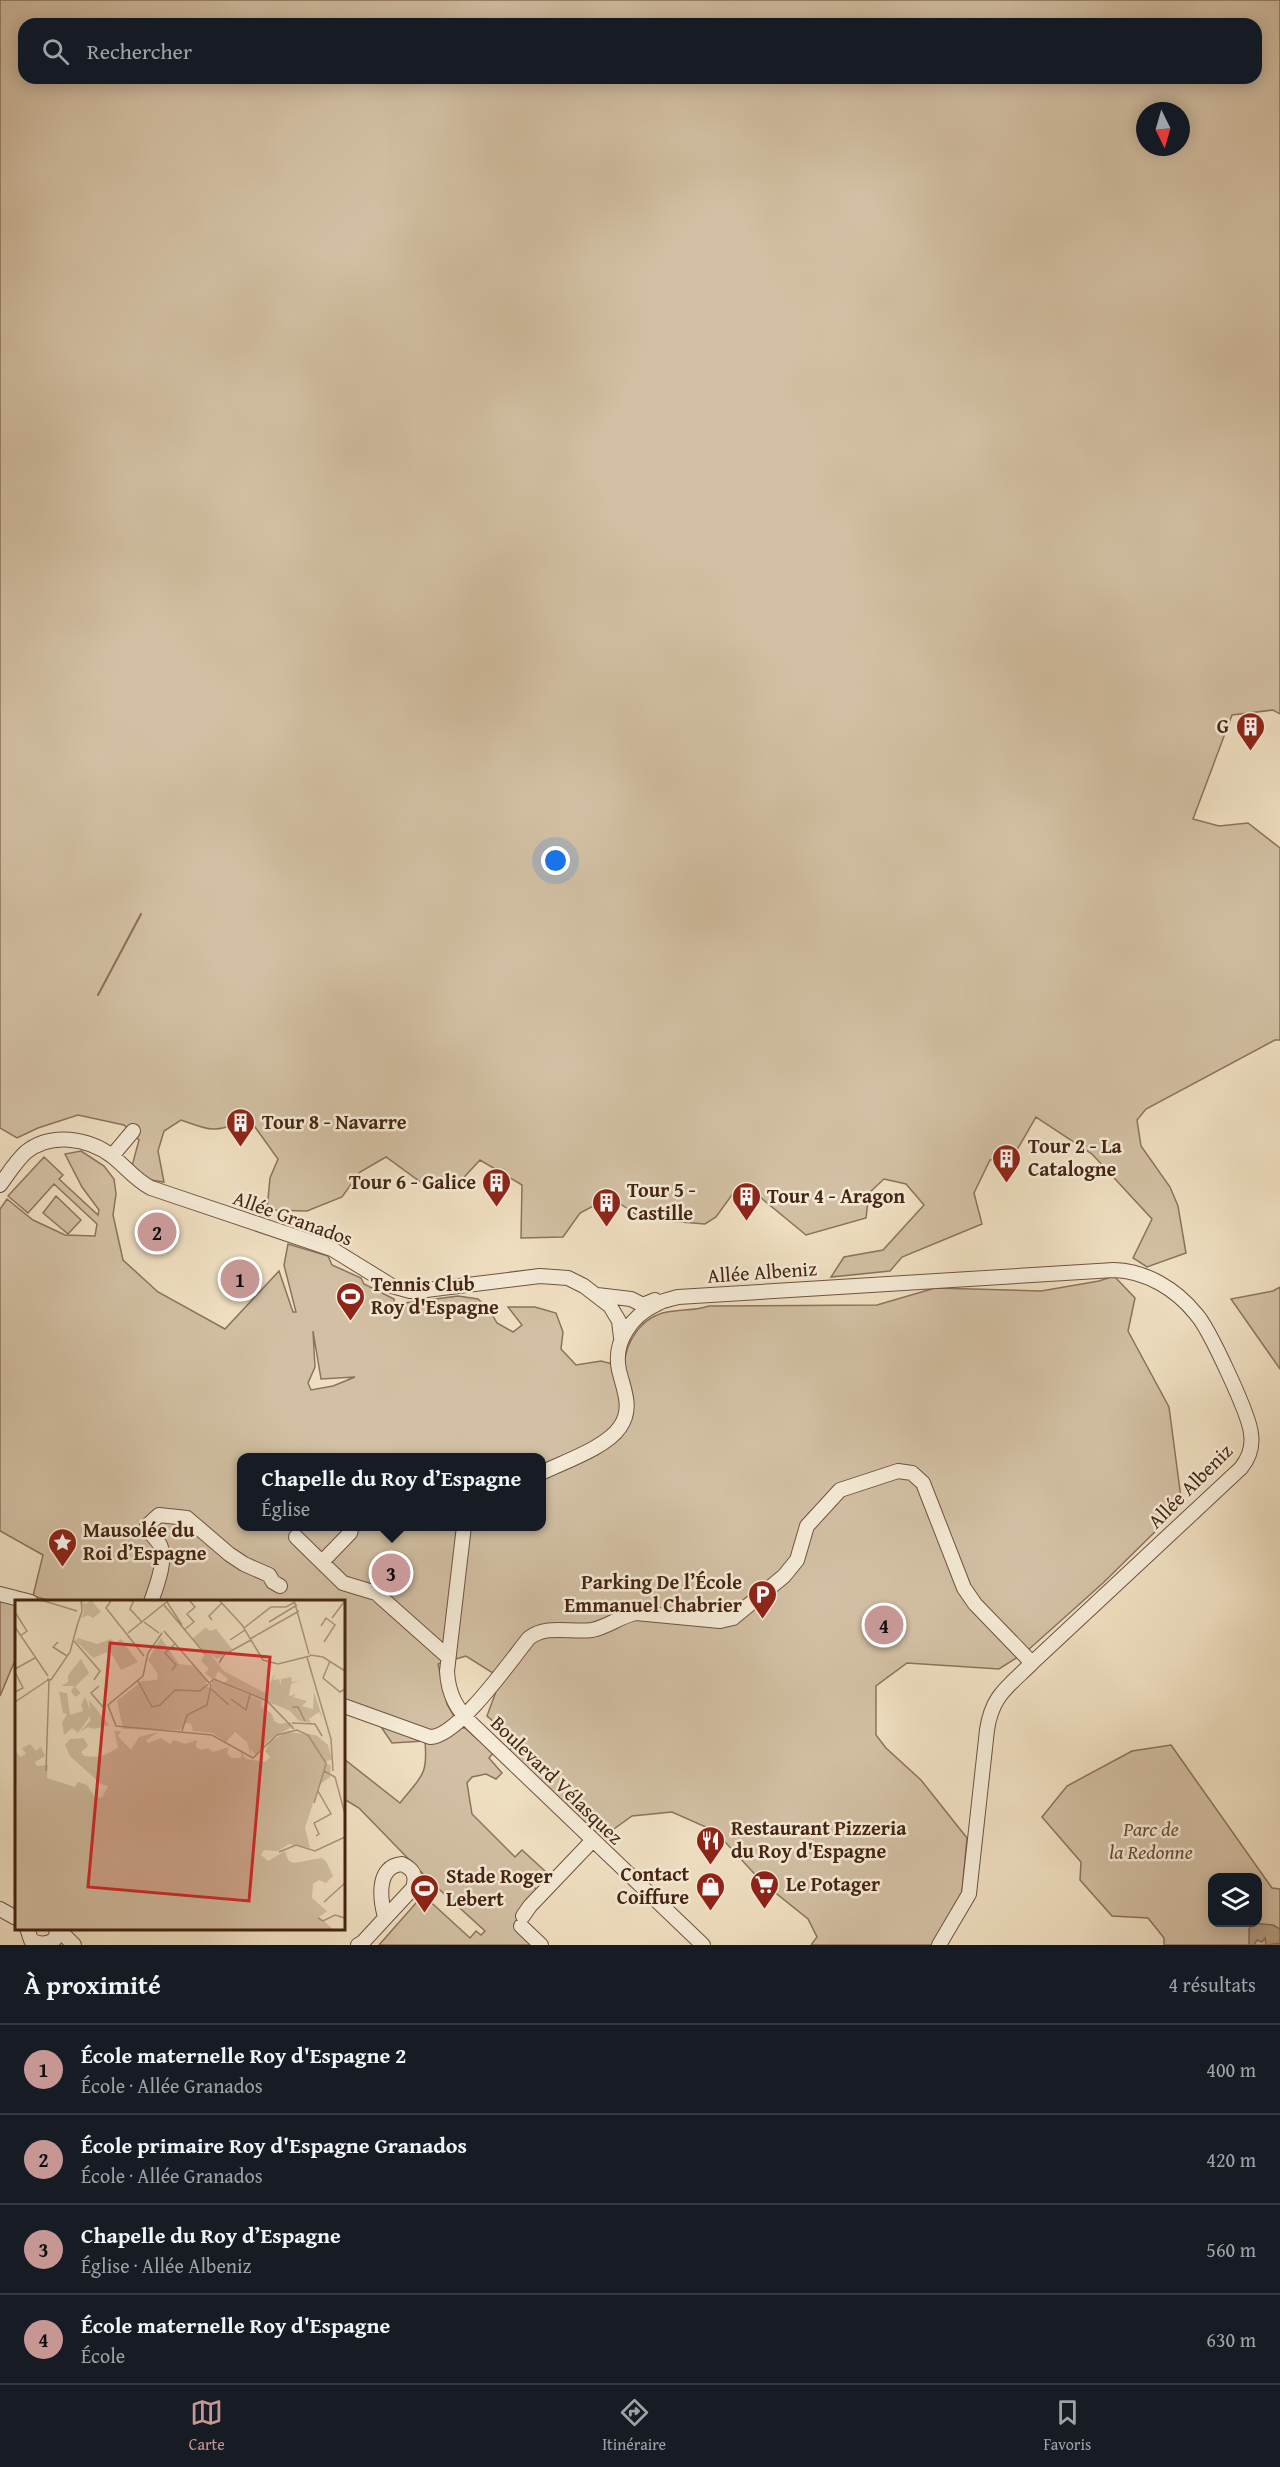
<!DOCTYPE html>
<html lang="fr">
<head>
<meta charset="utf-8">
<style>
  body { margin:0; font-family:"Gentium Book Plus",serif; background:#20242c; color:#f1f3f6 }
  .controls { position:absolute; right:18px; bottom:18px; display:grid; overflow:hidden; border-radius:12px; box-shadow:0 3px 15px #0003 }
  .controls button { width:54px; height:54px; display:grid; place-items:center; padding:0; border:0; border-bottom:2px solid #363941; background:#171b24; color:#f1f3f6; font:30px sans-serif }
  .compass { position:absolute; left:1136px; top:102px; width:54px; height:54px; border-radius:50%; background:#171b24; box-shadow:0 3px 15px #0003; rotate:175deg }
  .you { position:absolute; left:556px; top:861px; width:21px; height:21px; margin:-15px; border:4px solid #fff; border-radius:50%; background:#1a73e8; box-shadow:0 0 0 9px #1a73e833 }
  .badge { display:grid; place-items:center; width:39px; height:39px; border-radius:50%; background:#c59692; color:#111; font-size:20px; font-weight:700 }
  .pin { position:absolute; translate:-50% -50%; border:3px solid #fff; box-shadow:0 2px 6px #0006 }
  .popup { position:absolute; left:237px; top:1453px; width:309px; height:78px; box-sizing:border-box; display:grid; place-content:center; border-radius:12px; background:#171b24; filter:drop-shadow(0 2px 4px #0005); font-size:20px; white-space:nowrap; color:#9ea1a6 }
  .popup b { font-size:22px; color:#f1f3f6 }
  .popup::after { content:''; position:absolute; left:50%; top:100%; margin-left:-12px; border:12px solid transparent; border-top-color:#171b24 }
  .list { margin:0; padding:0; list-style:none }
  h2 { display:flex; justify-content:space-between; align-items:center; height:78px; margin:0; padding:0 24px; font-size:26px }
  h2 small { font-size:20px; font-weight:400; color:#9ea1a6 }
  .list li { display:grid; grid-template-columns:39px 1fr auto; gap:18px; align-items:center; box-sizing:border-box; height:90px; padding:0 24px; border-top:2px solid #363941 }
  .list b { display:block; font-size:22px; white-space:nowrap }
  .list p { margin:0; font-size:20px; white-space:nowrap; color:#9ea1a6 }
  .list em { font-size:20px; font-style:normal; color:#9ea1a6 }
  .icon { flex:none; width:33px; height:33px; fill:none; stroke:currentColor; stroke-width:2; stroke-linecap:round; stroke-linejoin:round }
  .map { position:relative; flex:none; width:1280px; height:1945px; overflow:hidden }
  .search { position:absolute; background:#171b24; box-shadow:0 3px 15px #0003; left:18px; right:18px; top:18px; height:66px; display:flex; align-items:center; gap:15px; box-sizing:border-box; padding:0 21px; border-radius:18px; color:#9ea1a6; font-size:22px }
  .sheet { height:438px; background:#171b24 }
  nav { display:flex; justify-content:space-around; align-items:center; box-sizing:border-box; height:84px; border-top:2px solid #363941; background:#171b24; font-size:16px; color:#9ea1a6 }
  nav a { display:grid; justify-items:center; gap:3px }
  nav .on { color:#c59692 }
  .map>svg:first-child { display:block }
</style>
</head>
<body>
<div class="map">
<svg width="1280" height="1945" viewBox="0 0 1280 1945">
  <rect width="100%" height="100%" fill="#f0e0c2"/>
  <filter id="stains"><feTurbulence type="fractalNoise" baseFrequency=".00333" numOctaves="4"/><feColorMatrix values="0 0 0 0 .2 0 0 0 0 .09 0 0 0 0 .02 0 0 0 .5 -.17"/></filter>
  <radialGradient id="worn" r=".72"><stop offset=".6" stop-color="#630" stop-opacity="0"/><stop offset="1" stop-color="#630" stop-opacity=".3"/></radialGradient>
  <!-- green -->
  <path fill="#d3c0a4" stroke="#8c725c" stroke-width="1.5" fill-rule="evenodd" d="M 0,0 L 1280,0 L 1280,714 L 1273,710 L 1232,715 L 1193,819 L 1219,826 L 1248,823 L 1280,848 L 1280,1040 L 1275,1040 L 1146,1109 L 1137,1120 L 1141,1146 L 1170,1187 L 1178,1206 L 1186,1253 L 1147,1267 L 1133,1258 L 1152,1219 L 1092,1154 L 1036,1117 L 1014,1155 L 990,1160 L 974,1193 L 982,1224 L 902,1257 L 890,1271 L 831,1277 L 844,1257 L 883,1250 L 924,1205 L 906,1184 L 884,1179 L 869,1193 L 866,1218 L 806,1235 L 760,1197 L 734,1192 L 716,1217 L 705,1224 L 643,1219 L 610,1197 L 580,1213 L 563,1237 L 521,1238 L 522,1185 L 480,1160 L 455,1187 L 426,1186 L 386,1157 L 360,1172 L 342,1197 L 307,1211 L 267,1210 L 270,1178 L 278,1159 L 255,1127 L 239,1122 C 214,1134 207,1129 181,1120 L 164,1131 L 158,1151 L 164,1182 L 144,1179 L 132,1166 L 139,1140 L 124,1125 L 78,1115 L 38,1128 L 17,1138 L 0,1128 ZM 24,24 L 1256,24 L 1256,78 L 24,78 ZM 1145,111 L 1181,111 L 1181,147 L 1145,147 Z
    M 81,1151 L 104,1166 L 114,1179 L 116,1194 L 113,1215 L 123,1260 L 158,1292 L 225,1329 L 279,1271 L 293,1312 L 296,1312 L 284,1265 L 288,1244 L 328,1256 L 332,1265 L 361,1278 L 364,1284 L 394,1299 L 395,1314 L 405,1303 L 458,1296 L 478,1299 L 489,1309 L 497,1323 L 513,1332 L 522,1325 L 508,1307 L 535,1307 L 556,1313 L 563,1332 L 561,1349 L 576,1365 L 601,1361 L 624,1367 C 625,1342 641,1317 667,1312 C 681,1309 695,1311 709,1306 L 877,1305 L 935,1288 L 1041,1291 L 1099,1281 L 1114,1276 L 1135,1298 L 1128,1331 L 1169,1407 L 1181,1498 L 1169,1518 L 1103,1583 L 1027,1651 L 999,1669 L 907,1663 L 876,1686 L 876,1735 L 886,1748 L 921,1780 L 967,1838 L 962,1892 L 932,1945 L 811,1945 L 817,1937 L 808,1919 L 762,1882 L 715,1831 L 672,1812 L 632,1816 L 607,1834 L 587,1828 L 509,1751 L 517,1742 L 487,1716 L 501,1678 L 466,1656 L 438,1664 L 447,1704 L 456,1720 L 430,1732 L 344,1700 L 344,1602 L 51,1601 L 33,1596 L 43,1555 L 0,1531 L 0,1209 L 7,1199 L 33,1220 L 65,1235 L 95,1236 L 97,1224 L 54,1184 L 28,1213 L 8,1196 L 44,1157 L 63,1175 L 59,1179 L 98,1215 L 99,1210 L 82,1187 L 65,1154 ZM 313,1331 L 321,1379 L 355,1377 L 333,1386 L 311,1390 L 308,1383 L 315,1367 ZM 241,1458 L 541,1458 L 541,1526 L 241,1526 Z
    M 56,1196 L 81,1220 L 68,1234 L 43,1213 Z
    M 1280,1287 L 1280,1369 L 1231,1299 L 1273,1291 Z
    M 0,1596 L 16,1602 L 16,1658 L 0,1696 Z
    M 379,1724 L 425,1739 L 459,1728 L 465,1728 L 493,1753 L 489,1758 L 502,1773 L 496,1779 L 486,1774 L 472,1777 L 467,1783 L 472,1814 L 515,1857 L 522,1850 L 545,1871 L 532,1885 L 538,1891 L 518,1914 L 536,1945 L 379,1945 L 423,1895 L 470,1938 L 476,1931 L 481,1935 L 485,1931 L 428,1879 L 359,1808 L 344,1799 L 344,1759 L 400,1803 C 421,1776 428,1777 425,1741 L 392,1743 Z
    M 1171,1745 L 1272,1888 L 1280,1889 L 1280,1945 L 1164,1945 L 1164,1938 L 1148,1918 L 1112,1916 L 1080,1880 L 1081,1862 L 1042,1817 L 1067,1786 L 1132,1751 ZM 1212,1878 L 1258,1878 L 1258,1922 L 1212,1922 Z"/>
  <!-- water -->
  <path fill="#b6a086" stroke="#896e58" stroke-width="1.5" d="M 1253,1923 L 1273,1925 L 1280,1929 L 1280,1943 L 1266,1945 L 1265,1938 L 1262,1942 L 1257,1940 L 1254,1945 L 1249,1945 L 1249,1929 Z"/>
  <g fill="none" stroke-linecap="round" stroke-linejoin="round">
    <!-- stream -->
    <path stroke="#896e58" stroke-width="2" d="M 98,995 L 141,914"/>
    <defs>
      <path id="minor" d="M 112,1156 L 133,1131
        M 0,1185 C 8,1174 16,1161 26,1152 C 51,1132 88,1138 112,1156 C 126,1167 135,1180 151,1188 L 332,1249 L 392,1286 L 410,1291 L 418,1291 L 540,1276 L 568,1278 L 584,1286 L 610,1306 L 619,1321 L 621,1338
        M 597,1295 L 631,1299 L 643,1305 L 655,1300
        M 541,1473 C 563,1462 606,1448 620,1427 C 633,1408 624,1391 619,1370 C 613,1342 631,1316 657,1304 C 663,1300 671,1299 678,1297 L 1114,1270 C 1146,1271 1176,1289 1196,1314 C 1209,1328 1250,1416 1251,1434 C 1253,1447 1249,1458 1241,1468 L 1032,1663 C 1008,1687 992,1695 987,1730 L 969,1894 L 939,1945
        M 464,1526 L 447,1671 C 448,1694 457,1710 473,1725 L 703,1945
        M 296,1537 L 343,1583 L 376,1593 L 448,1657
        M 322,1562 L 350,1533 L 352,1526
        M 0,1594 L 31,1602
        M 151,1602 C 156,1587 167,1561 160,1545 C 156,1537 149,1535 147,1526 L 159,1515 L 187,1518 L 229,1554 L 244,1564 L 269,1575 L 273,1582 L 280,1586
        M 344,1706 L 430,1737 C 457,1738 511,1660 529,1638 C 547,1624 571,1633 592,1630 C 608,1627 620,1616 636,1613 L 720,1621 L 733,1618 L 784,1576 L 797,1560 L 807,1526 L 840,1490 L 898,1471 L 912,1473 L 923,1483 L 964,1588 L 975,1604 L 1032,1663
        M 0,1909 L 16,1918
        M 523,1916 L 530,1906 L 592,1841
        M 521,1926 L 541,1945
        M 27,1928 L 31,1940 C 39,1945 47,1945 55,1939 L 58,1928
        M 59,1930 L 74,1945
        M 358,1945 L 363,1942 L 413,1888 C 417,1875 413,1869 402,1864 C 376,1866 380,1899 385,1917"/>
    </defs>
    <!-- minor casing -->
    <use href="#minor" stroke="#70533f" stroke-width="16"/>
    <!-- minor -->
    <use href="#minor" stroke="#f5ebd7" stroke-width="14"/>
  </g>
  <!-- icons -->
  <defs>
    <symbol id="building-pin" viewBox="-11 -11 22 30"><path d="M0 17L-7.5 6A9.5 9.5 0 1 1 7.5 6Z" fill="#8f2418" stroke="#f5ebd7"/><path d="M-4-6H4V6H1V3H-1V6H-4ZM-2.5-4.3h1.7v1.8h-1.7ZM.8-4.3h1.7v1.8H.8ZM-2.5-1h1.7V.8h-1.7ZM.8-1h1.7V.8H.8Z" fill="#fff"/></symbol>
    <symbol id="stadium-pin" viewBox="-11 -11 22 30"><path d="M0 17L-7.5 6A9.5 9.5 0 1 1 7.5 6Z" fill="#8f2418" stroke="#f5ebd7"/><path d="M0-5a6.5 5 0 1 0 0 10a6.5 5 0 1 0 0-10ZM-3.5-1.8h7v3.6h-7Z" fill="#fff"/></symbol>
    <symbol id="sight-pin" viewBox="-11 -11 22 30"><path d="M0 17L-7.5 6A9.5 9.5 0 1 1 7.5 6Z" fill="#8f2418" stroke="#f5ebd7"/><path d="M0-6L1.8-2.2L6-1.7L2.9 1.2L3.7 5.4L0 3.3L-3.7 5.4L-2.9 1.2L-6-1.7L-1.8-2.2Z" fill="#fff"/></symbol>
    <symbol id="parking-pin" viewBox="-11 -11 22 30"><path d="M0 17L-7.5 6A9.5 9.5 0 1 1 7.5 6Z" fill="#8f2418" stroke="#f5ebd7"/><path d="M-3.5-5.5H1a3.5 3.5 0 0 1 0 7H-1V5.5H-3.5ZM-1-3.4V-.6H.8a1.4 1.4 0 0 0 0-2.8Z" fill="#fff"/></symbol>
    <symbol id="restaurant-pin" viewBox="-11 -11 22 30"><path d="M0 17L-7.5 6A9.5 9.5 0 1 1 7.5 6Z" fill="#8f2418" stroke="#f5ebd7"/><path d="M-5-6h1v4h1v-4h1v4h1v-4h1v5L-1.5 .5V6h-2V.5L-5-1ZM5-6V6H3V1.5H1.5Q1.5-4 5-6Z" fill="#fff"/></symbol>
    <symbol id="supermarket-pin" viewBox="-11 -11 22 30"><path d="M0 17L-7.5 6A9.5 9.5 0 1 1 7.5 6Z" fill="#8f2418" stroke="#f5ebd7"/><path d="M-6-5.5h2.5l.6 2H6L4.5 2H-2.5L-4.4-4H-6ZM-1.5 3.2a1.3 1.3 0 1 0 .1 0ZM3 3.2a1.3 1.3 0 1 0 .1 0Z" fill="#fff"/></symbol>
    <symbol id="shop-pin" viewBox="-11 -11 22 30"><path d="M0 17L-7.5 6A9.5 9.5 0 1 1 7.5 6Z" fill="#8f2418" stroke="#f5ebd7"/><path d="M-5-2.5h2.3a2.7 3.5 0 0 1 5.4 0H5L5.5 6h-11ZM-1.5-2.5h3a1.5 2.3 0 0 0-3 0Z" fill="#fff"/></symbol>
  </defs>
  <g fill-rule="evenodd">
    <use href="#building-pin" x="1234" y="710" width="33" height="45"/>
    <use href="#building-pin" x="224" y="1106" width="33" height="45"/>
    <use href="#building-pin" x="990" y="1142" width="33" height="45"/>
    <use href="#building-pin" x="480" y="1166" width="33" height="45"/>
    <use href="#building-pin" x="730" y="1180" width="33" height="45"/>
    <use href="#building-pin" x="590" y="1186" width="33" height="45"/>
    <use href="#stadium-pin" x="334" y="1280" width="33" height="45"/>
    <use href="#sight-pin" x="46" y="1526" width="33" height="45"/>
    <use href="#parking-pin" x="746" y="1578" width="33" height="45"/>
    <use href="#restaurant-pin" x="694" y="1824" width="33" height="45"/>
    <use href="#supermarket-pin" x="748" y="1868" width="33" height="45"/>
    <use href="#shop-pin" x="694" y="1870" width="33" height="45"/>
    <use href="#stadium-pin" x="408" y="1872" width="33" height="45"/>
  </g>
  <g text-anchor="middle" stroke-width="5" stroke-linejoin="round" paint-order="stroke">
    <!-- poi labels -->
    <g font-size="20" font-weight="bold" fill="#452413" stroke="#f5ebd7" text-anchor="start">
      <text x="1229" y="733" text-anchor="end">G</text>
      <text x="262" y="1129">Tour 8 - Navarre</text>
      <text x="1028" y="1153">Tour 2 - La<tspan x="1028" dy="23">Catalogne</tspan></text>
      <text x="476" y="1189" text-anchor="end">Tour 6 - Galice</text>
      <text x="627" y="1197">Tour 5 -<tspan x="627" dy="23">Castille</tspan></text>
      <text x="767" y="1203">Tour 4 - Aragon</text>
      <text x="371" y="1291">Tennis Club<tspan x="371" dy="23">Roy d'Espagne</tspan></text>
      <text x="83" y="1537">Mausolée du<tspan x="83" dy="23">Roi d’Espagne</tspan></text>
      <text x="742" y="1589" text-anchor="end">Parking De l’École<tspan x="742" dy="23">Emmanuel Chabrier</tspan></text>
      <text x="731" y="1835">Restaurant Pizzeria<tspan x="731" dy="23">du Roy d'Espagne</tspan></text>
      <text x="689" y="1881" text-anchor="end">Contact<tspan x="689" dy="23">Coiffure</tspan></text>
      <text x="446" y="1883">Stade Roger<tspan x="446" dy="23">Lebert</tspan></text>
      <text x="786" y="1891">Le Potager</text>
    </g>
    <!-- street labels -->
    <g font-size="20" fill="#452413" stroke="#f5ebd7">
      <text transform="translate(293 1218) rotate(20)" y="7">Allée Granados</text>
      <text transform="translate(762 1272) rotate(-4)" y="7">Allée Albeniz</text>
      <text transform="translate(1190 1486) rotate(-45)" y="7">Allée Albeniz</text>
      <text transform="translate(557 1780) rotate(44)" y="7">Boulevard Vélasquez</text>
    </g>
    <!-- park labels -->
    <g font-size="20" font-style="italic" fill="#684b37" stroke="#f5ebd7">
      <text x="1151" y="1836">Parc de<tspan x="1151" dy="23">la Redonne</tspan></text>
    </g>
  </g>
  <!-- overview -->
  <g transform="translate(15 1600)">
    <rect width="330" height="330" fill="#f0e0c2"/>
    <path d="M 76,0 L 86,12 L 78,18 L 73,15 L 66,18 L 69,11 L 66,1 L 71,4 ZM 191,27 L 195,31 L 201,29 L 217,49 L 202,59 L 195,54 L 209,71 L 250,93 L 260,73 L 258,80 L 264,79 L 266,86 L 266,79 L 276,77 L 277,82 L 285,81 L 276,84 L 274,96 L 281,94 L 278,97 L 292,101 L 287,106 L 298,109 L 299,92 L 308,120 L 304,112 L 294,119 L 296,123 L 284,121 L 275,111 L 209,83 L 213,79 L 203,71 L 200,78 L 205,81 L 199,78 L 198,79 L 247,101 L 246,106 L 257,114 L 259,121 L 265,124 L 275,122 L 278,126 L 255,139 L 241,156 L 236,149 L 236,156 L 232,142 L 220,132 L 211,142 L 198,133 L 178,131 L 176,124 L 171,123 L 165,130 L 108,129 L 102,101 L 127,81 L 142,80 L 143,74 L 133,60 L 146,38 L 164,64 L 180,66 L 192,81 L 190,86 L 197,88 L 197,79 L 190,73 L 194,69 L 186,61 L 190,54 L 177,39 ZM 63,38 L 82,44 L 96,39 L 100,43 L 106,39 L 123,62 L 106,70 L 95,51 L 78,58 L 60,40 ZM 66,59 L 74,73 L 60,87 L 66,93 L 60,97 L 56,91 L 59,86 L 46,86 L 53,82 L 53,75 ZM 44,92 L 52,93 L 55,115 L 68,111 L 66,105 L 70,97 L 75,110 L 74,100 L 94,125 L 79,129 L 73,127 L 65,132 L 75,121 L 75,116 L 63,133 L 57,128 L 49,135 L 47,123 L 52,114 L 48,113 ZM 99,131 L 106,131 L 103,136 L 116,150 L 124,137 L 144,132 L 131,140 L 133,143 L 146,138 L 155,144 L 159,140 L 170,144 L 182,140 L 181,147 L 186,150 L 193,148 L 198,152 L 214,147 L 212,153 L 216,158 L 226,158 L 226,151 L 231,159 L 250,162 L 255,157 L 250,151 L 256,141 L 272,132 L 301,135 L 313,145 L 317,159 L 310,162 L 316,166 L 315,177 L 304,185 L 290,228 L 295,248 L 274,244 L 263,251 L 249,250 L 246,255 L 253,261 L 270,251 L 273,260 L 278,263 L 307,258 L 311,261 L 318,276 L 311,283 L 304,280 L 298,284 L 297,298 L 312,311 L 304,317 L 319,330 L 0,330 L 0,150 L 5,157 L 11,154 L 7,148 L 15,144 L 21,151 L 26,147 L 30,156 L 20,162 L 22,166 L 33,165 L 32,178 L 60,187 L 63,182 L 72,185 L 79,196 L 87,198 L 93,186 L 86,184 L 55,156 L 50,145 L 55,139 L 69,138 L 73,146 L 66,152 L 69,156 L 85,157 L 103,148 Z" fill="#d3c0a4"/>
    <path fill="none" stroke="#ac957c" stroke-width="1.5" d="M 26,0 L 62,11M 119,0 L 115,9 L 127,22M 204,0 L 227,25 L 248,60 L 263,64 L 295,56M 279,0 L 294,54M 96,1 L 91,8 L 129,56M 152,2 L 167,25M 149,5 L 190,54M 0,12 L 12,31 L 5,36M 317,18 L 329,2M 197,20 L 194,16 L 207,3M 129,22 L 144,33M 254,22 L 282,5M 306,26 L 311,18 L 320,25 L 309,42M 0,27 L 33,76M 229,28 L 256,7 L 271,7 L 280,2M 61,29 L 67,11 L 66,0M 170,29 L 179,22 L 172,14 L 180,7 L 174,0M 149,31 L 196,85 L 192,105 L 172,115 L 167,131M 113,33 L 154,0M 147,33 L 133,53 L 128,76 L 93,105 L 101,126 L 197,135 L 238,158 L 262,135 L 282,130 L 293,135 L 311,163 L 309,171 L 320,177 L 330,214M 235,39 L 284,11M 215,40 L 230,30M 59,41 L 85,71 L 79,80M 43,42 L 38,47 L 52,56M 295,55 L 308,57 L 330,71M 207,57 L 204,63 L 210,54 L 236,40M 292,57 L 316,139 L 318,171M 315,61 L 308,78 L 325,92 L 330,89M 0,69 L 20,58M 157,70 L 161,65 L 150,53 L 161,43M 0,72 L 8,88 L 0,92M 32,79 L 36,80 L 55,52 L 62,26M 123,81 L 137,107 L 145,105 L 160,90 L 185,91 L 199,79 L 252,101 L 279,129M 84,86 L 76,93 L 88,107M 196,89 L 214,105M 216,99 L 231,110 L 235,94M 0,102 L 33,80M 277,107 L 283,107 L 290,121M 277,123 L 300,124 L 307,136M 31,171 L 34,80M 299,203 L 309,171M 301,236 L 304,234 L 299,223 L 316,214 L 303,191M 264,252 L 281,245 L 300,251 L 330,237M 309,302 L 330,283M 303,318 L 308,321 L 320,315 L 330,318"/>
    <path fill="#d62828" fill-opacity="0.15" stroke="#d62828" stroke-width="3" d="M 95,43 L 255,57 L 234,301 L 73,287 Z"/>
    <rect width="330" height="330" fill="none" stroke="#452413" stroke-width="3"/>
  </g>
  <rect width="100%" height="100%" filter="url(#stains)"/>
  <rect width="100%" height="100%" fill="url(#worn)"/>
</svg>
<div class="controls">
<button><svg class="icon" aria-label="layers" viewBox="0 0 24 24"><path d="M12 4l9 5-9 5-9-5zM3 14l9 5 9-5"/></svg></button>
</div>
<svg class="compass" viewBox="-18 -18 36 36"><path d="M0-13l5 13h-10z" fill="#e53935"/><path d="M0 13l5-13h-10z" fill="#9ea1a6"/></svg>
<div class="you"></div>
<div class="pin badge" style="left:240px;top:1279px">1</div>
<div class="pin badge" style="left:157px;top:1232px">2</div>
<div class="pin badge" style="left:391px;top:1573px">3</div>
<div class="popup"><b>Chapelle du Roy d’Espagne</b>Église</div>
<div class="pin badge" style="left:884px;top:1625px">4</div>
<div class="search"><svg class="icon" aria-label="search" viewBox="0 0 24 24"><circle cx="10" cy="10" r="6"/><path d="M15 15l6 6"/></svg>Rechercher</div>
</div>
<section class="sheet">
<h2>À proximité<small>4 résultats</small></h2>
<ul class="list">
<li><span class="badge">1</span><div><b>École maternelle Roy d'Espagne 2</b><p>École · Allée Granados</p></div><em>400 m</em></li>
<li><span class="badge">2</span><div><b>École primaire Roy d'Espagne Granados</b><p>École · Allée Granados</p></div><em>420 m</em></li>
<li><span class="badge">3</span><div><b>Chapelle du Roy d’Espagne</b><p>Église · Allée Albeniz</p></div><em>560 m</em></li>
<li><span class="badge">4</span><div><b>École maternelle Roy d'Espagne</b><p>École</p></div><em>630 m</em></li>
</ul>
</section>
<nav>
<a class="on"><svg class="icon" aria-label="map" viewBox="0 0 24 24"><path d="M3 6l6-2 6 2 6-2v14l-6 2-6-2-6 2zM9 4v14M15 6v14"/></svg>Carte</a>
<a><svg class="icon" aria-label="directions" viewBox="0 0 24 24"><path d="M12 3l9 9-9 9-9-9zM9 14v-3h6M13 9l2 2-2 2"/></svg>Itinéraire</a>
<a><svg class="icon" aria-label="saved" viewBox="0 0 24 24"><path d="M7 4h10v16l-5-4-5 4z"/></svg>Favoris</a>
</nav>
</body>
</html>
